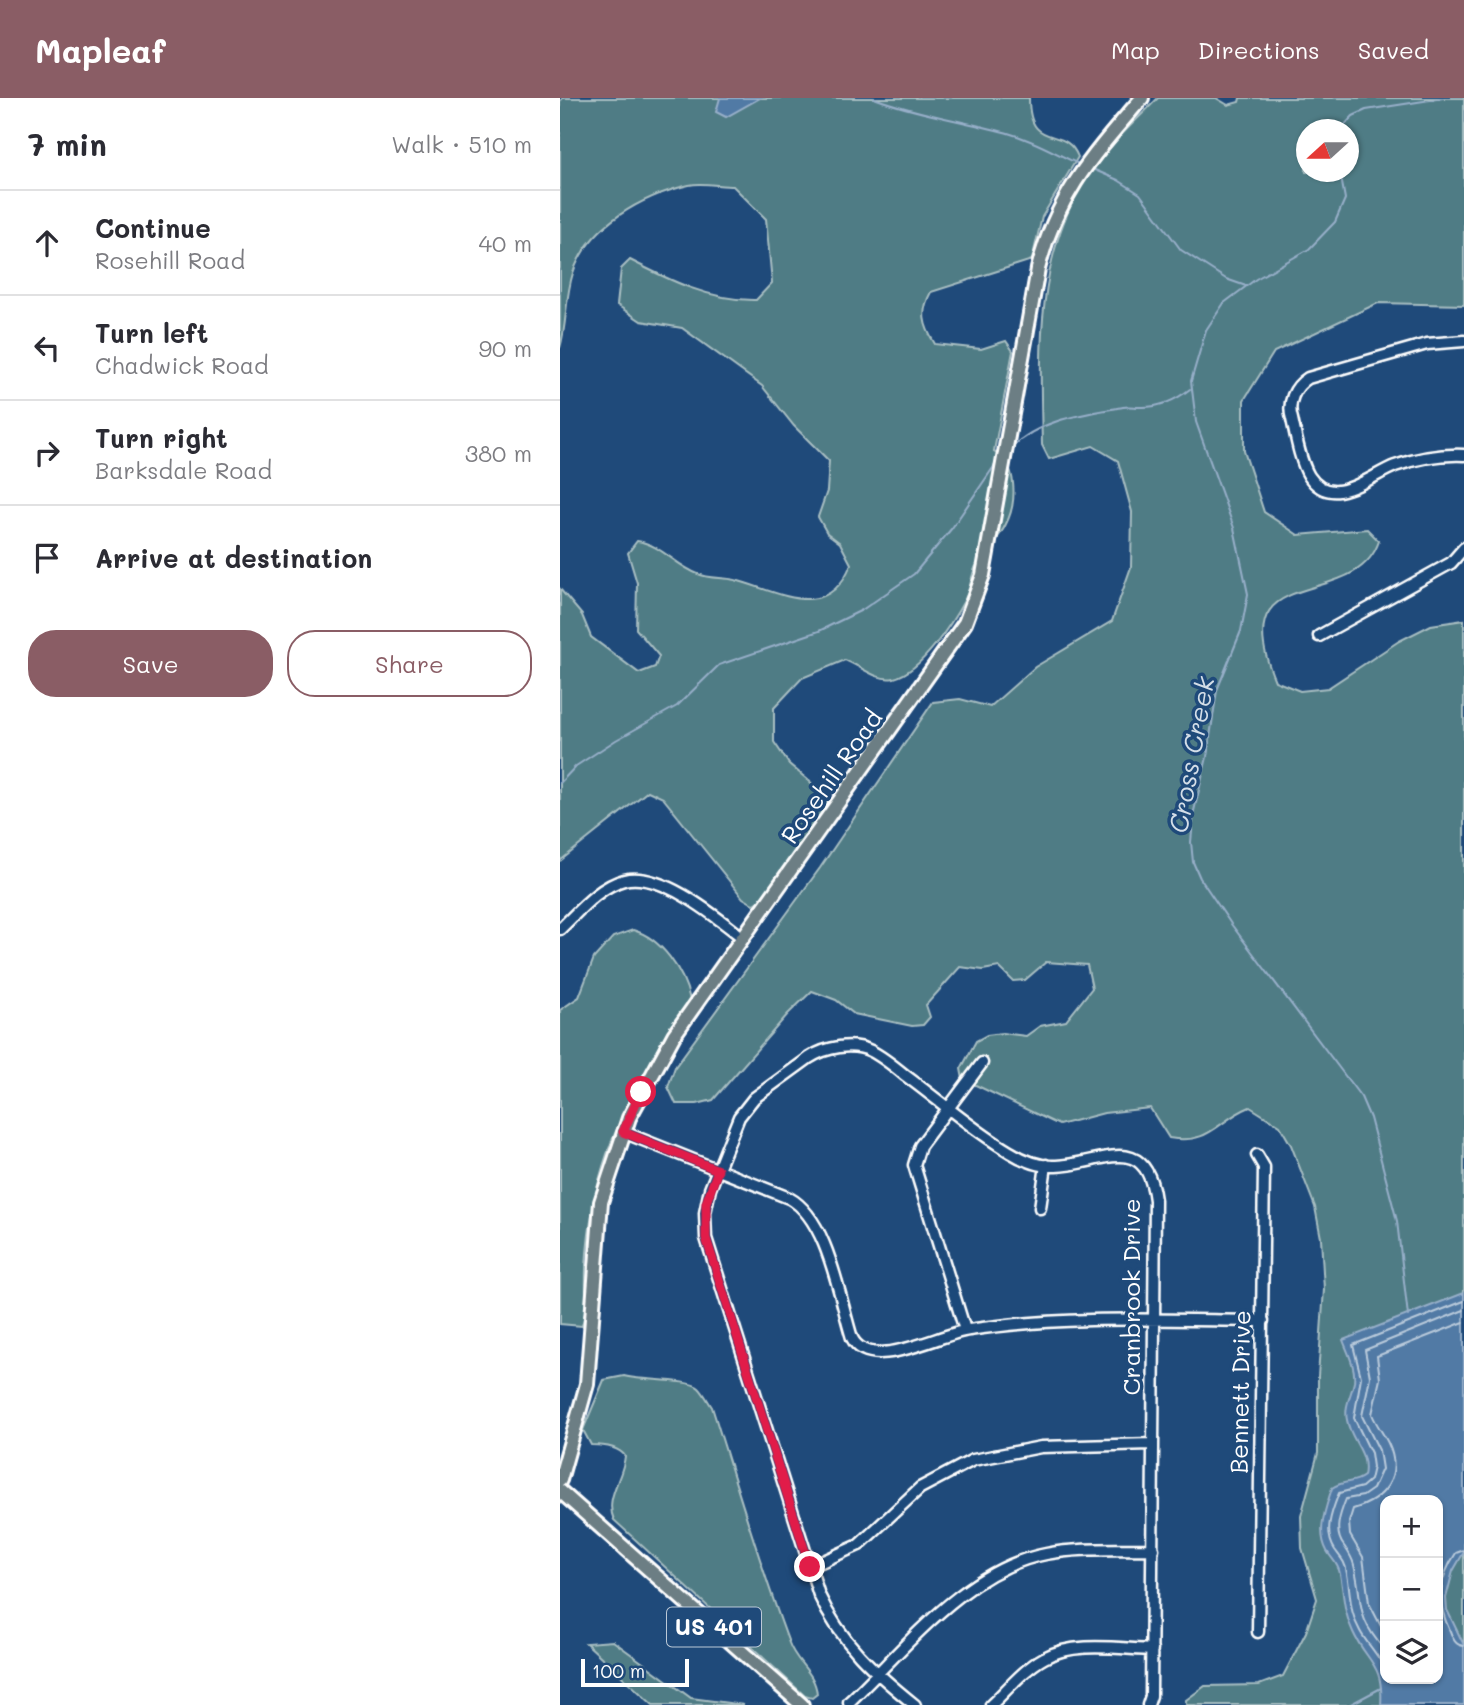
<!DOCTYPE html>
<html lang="en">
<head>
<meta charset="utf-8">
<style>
  body { margin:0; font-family:Mali,sans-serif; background:#f2f2f3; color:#2b2b33 }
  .controls { position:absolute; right:21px; bottom:21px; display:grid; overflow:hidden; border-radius:14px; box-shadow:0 2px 5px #0004 }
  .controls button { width:63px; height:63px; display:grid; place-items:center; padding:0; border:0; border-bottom:2px solid #e1e1e2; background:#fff; color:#2b2b33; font:35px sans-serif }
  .compass { position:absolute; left:736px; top:21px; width:63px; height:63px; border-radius:50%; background:#fff; box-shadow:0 2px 5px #0004; rotate:249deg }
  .scale { position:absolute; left:21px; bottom:18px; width:108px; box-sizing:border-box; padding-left:7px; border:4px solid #fff; border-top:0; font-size:19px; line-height:24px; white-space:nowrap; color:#fff; -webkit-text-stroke:5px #1f4a7a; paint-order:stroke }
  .stop { position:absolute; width:21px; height:21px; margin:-16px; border:5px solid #e11d48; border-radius:50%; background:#fff }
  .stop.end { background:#e11d48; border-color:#fff; box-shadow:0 2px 7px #0008 }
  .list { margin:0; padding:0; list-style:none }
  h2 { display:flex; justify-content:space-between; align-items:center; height:91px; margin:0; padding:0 28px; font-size:30px }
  h2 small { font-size:23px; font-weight:400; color:#7c7c81 }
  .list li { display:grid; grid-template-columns:46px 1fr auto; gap:21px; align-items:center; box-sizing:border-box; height:105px; padding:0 28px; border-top:2px solid #e1e1e2 }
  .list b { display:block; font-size:26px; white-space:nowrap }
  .list p { margin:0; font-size:23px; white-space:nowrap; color:#7c7c81 }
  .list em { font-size:23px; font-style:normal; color:#7c7c81 }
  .actions { display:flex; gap:14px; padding:21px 28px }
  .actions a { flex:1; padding:16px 0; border:2px solid #8a5d65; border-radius:28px; text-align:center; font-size:24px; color:#8a5d65 }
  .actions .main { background:#8a5d65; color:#fff }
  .icon { flex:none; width:38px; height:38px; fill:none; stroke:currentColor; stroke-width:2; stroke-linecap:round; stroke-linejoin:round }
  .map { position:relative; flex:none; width:904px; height:1607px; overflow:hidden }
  header { display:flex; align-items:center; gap:42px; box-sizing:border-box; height:98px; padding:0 35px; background:#8a5d65; color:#fff }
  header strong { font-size:33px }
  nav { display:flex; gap:38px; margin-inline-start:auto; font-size:24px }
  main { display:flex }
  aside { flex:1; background:#fff }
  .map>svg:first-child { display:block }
</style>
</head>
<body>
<header>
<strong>Mapleaf</strong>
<nav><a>Map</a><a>Directions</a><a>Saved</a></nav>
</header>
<main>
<aside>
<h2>7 min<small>Walk · 510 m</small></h2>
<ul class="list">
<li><svg class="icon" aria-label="ahead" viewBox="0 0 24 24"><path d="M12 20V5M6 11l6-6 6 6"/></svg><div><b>Continue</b><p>Rosehill Road</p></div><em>40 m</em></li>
<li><svg class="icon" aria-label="left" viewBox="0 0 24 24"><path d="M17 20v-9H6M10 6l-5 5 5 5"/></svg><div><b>Turn left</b><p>Chadwick Road</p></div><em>90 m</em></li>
<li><svg class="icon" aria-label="right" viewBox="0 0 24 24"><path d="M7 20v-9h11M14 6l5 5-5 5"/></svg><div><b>Turn right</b><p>Barksdale Road</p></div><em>380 m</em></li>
<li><svg class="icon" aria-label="arrive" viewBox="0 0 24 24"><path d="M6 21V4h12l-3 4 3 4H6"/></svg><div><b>Arrive at destination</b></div></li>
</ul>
<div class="actions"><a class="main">Save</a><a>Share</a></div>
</aside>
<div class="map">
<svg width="904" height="1607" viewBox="0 0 904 1607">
  <rect width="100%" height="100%" fill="#1f4a7a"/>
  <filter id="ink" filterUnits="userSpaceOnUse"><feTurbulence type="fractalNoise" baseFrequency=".0143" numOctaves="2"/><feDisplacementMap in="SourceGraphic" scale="14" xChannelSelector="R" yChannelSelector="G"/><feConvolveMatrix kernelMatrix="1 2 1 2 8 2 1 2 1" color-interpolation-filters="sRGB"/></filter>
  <g filter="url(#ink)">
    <!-- green -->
    <path fill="#507c85" stroke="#a8bec2" stroke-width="2" fill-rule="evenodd" d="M 3,0 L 469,0 C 469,55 505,25 518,59 L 482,119 L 472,162 L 371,194 C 360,214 363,227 375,246 L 421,251 L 446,243 L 453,253 L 434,353 C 458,365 457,405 446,426 C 439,442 422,455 415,470 C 411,480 410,491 405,501 C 392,525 362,573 334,580 C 318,584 300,568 285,562 L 242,580 L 214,610 L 214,644 L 229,666 L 267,698 L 268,711 L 204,802 L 193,806 L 183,800 L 103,700 L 88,693 L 0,763 L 0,491 L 22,517 L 31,539 L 79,575 L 95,569 L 99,558 L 76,531 L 77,485 L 68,455 L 77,443 C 100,446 116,468 138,476 C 149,481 164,479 175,482 C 218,493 268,526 291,466 L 280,445 L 267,435 L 258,419 L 267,393 L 269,363 L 234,328 L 202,288 L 122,230 L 81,223 L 57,207 L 61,171 L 70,162 C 109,182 151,203 196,202 L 212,185 L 206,121 L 173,88 C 159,88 142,84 129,87 C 82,98 29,127 13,175 C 5,200 7,226 0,250 L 0,3 Z
      M 598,0 L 656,0 L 668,7 L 679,4 L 680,0 L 904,0 L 904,207 L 818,205 L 714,254 L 684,302 L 684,353 L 704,414 L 738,437 L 807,431 L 819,443 C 795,516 663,459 715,583 L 740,593 L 768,590 L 839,543 L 871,527 L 904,522 L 904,1607 L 626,1607 L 626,1602 L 645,1588 L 699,1587 L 723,1578 L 746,1534 L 757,1501 L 742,1450 L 741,1418 L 758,1355 L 758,1278 L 764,1191 L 761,1140 L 755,1109 L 731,1047 L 720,1028 L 690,1009 C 656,1023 651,1047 609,1040 L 590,1010 L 544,1015 L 499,1027 L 403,981 L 401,971 L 416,943 L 427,937 L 442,935 L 466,938 L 480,928 L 506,923 L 532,890 L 527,867 L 486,864 L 465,882 L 453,883 L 439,869 L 423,872 L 400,869 L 366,907 L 370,919 L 363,927 L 352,928 L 294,916 L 276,902 L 252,893 L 228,916 L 153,1002 L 137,1006 L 116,1006 L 108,989 L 115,969 L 260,770 L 373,604 L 400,601 L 430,609 L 475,569 L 552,523 L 571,469 L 572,414 L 558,363 L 533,348 L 489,361 L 482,347 C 480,258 475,164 523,85 C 542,53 572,27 598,0 ZM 746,32 L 788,32 L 788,74 L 746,74 ZM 825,1402 L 878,1402 L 878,1581 L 825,1581 Z
      M 73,832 C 101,840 124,873 130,902 C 89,967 48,1028 34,1105 C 30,1126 27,1149 26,1170 C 25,1191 28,1208 22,1228 L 0,1226 L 0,912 L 19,899 L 34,860 L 53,839 Z
      M 64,1278 C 82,1283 130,1281 139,1290 C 144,1295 148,1303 152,1309 C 177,1388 200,1468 229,1545 C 236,1565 255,1574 257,1596 L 252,1600 L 245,1598 L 54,1422 C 44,1400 63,1381 65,1358 C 58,1348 42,1347 31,1347 L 23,1332 L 44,1282 Z
      M 53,1543 L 131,1600 L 184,1607 L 93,1607 L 26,1545 Z"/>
    <!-- water -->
    <path fill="#517aa5" stroke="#97afc9" stroke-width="2" fill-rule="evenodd" d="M 160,0 L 200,0 L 166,19 L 156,14 Z
      M 904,1195 L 904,1454 L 893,1473 L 886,1500 L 887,1512 L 904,1547 L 904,1607 L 821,1607 C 824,1565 807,1565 793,1534 C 783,1513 784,1497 780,1476 C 778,1465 772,1462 767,1453 C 756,1433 766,1410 772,1390 C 783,1382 794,1386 804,1378 C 809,1354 791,1344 787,1322 C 784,1308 791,1298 794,1284 C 796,1270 788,1255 783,1242 ZM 825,1402 L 878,1402 L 878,1581 L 825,1581 Z"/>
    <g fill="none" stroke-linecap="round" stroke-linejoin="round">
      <!-- shore -->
      <path stroke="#b9cadb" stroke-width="2" d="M 904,1452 L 896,1455 C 878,1482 876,1504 890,1533 C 893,1541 895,1547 904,1548
        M 825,1536 L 809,1505 L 803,1459 L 790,1437 L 789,1424 L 793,1411 C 824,1402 844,1379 828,1345 C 823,1335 816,1326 812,1316 L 820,1281 L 817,1258 L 904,1224
        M 825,1552 C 794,1517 804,1507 794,1467 C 792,1459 789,1455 784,1448 C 773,1434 780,1416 786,1401 L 803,1398 L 813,1391 L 822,1371 L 819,1352 L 802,1318 L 810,1279 L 805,1252 L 904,1212
        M 825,1575 C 821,1558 808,1548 800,1533 C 789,1514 791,1497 787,1476 C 786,1465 781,1460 775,1452 C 763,1434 772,1413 779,1395 L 802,1389 L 810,1382 L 813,1369 L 811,1355 L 794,1320 L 801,1279 L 793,1247 L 904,1203"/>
      <!-- stream -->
      <path stroke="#97afc9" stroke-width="2" d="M 314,0 C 359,17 405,23 451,36 C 476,43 498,57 521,67
        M 780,32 L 793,18 L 806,12 L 883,0
        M 530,70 L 558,82 L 580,96 L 621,152 L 666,181 L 686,188
        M 780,74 L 785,101 L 775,124 L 749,151 L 696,181 L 664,205 L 646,232 L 631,283 L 636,324 L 674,430 L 688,496 L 681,533 L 657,592 L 647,659 L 634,713 L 631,744 L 633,764 L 640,780 L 671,826 L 801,999 L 810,1020 L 837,1123 L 848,1218
        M 451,350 C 480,321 524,316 563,309 C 569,308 574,309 579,309 C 599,310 615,303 630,291
        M 0,685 L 16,668 L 56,642 L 117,608 L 159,567 L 259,533 L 302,512 L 354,476 L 392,430 L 437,364
        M 789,1607 L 821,1590"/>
      <defs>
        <path id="minor" d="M 904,243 L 867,246 L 748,280 C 734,289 727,305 732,321 C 736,339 740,363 749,378 C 772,413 809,378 835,368 C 858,360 880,356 904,357
          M 759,538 L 891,465 L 904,450
          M 0,831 C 19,813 38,789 64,782 C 101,773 155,818 182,839
          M 63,1034 L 229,1100 C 268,1121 279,1199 292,1240 C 310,1276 378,1236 409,1232 C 507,1217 605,1222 703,1223
          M 697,1057 L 704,1069 L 698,1534
          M 480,1110 L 486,1067
          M 405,1232 L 354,1067 L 360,1048 L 422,965
          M 250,1469 L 299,1447 L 360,1390 L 413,1362 L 481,1349 L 592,1346
          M 289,1604 C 346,1550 405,1471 486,1456 C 521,1449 558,1452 593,1451
          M 355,1607 C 314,1574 281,1545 259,1497 L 146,1140 L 145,1115 L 150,1091 L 179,1019 L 194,1000 L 249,960 C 266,949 292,944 311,953 C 323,959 335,969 346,978 C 380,1003 414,1033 450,1054 C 463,1062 480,1069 496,1068 C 540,1067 586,1031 595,1102 L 591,1598 L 588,1607
          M 431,1607 C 448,1591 464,1571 484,1560 C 515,1543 559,1551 592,1552"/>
        <path id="major" d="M 0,1382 L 27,1286 L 41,1104 L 69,1020 L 114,937 L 405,525 L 423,477 L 478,171 C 496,97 534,56 582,0
          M 0,1393 L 242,1607"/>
      </defs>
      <!-- minor casing -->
      <use href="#minor" stroke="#fff" stroke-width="15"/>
      <!-- major casing -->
      <use href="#major" stroke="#fff" stroke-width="18"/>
      <!-- minor -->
      <use href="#minor" stroke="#1f4a7a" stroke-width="10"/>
      <!-- major -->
      <use href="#major" stroke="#6c7e84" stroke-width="12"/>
    </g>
  </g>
  <g fill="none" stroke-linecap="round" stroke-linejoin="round" filter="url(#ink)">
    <!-- route -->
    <path stroke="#e11d48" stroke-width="9" d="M 81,994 L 63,1034 L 158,1072 L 146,1105 L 146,1140 L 250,1469"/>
  </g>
  <g text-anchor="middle" stroke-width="7" stroke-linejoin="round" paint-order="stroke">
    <!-- shield labels -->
    <rect fill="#1f4a7a" stroke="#bcc9d7" stroke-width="2" x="107" y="1509.5" width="94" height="39" rx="5"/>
    <g font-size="23" font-weight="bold" fill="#fff">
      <text x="154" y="1537">US 401</text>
    </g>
    <!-- street labels -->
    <g font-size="24" fill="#fff" stroke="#1f4a7a">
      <text transform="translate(272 679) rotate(-55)" y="8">Rosehill Road</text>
      <text transform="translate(572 1199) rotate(-90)" y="8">Cranbrook Drive</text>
      <text transform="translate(681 1294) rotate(-89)" y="8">Bennett Drive</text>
    </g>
    <!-- water labels -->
    <g font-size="26" font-style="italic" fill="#d4dee8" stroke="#1f4a7a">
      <text transform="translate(632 657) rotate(-80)" y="9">Cross Creek</text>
    </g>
  </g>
</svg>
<div class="controls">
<button>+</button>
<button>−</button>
<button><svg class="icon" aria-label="layers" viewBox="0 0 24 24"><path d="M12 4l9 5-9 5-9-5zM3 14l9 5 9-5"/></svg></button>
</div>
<svg class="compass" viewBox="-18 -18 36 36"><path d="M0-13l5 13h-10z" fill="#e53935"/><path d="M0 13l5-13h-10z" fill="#7c7c81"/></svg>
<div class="scale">100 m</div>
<div class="stop" style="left:81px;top:994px"></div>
<div class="stop end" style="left:250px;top:1469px"></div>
</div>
</main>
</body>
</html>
